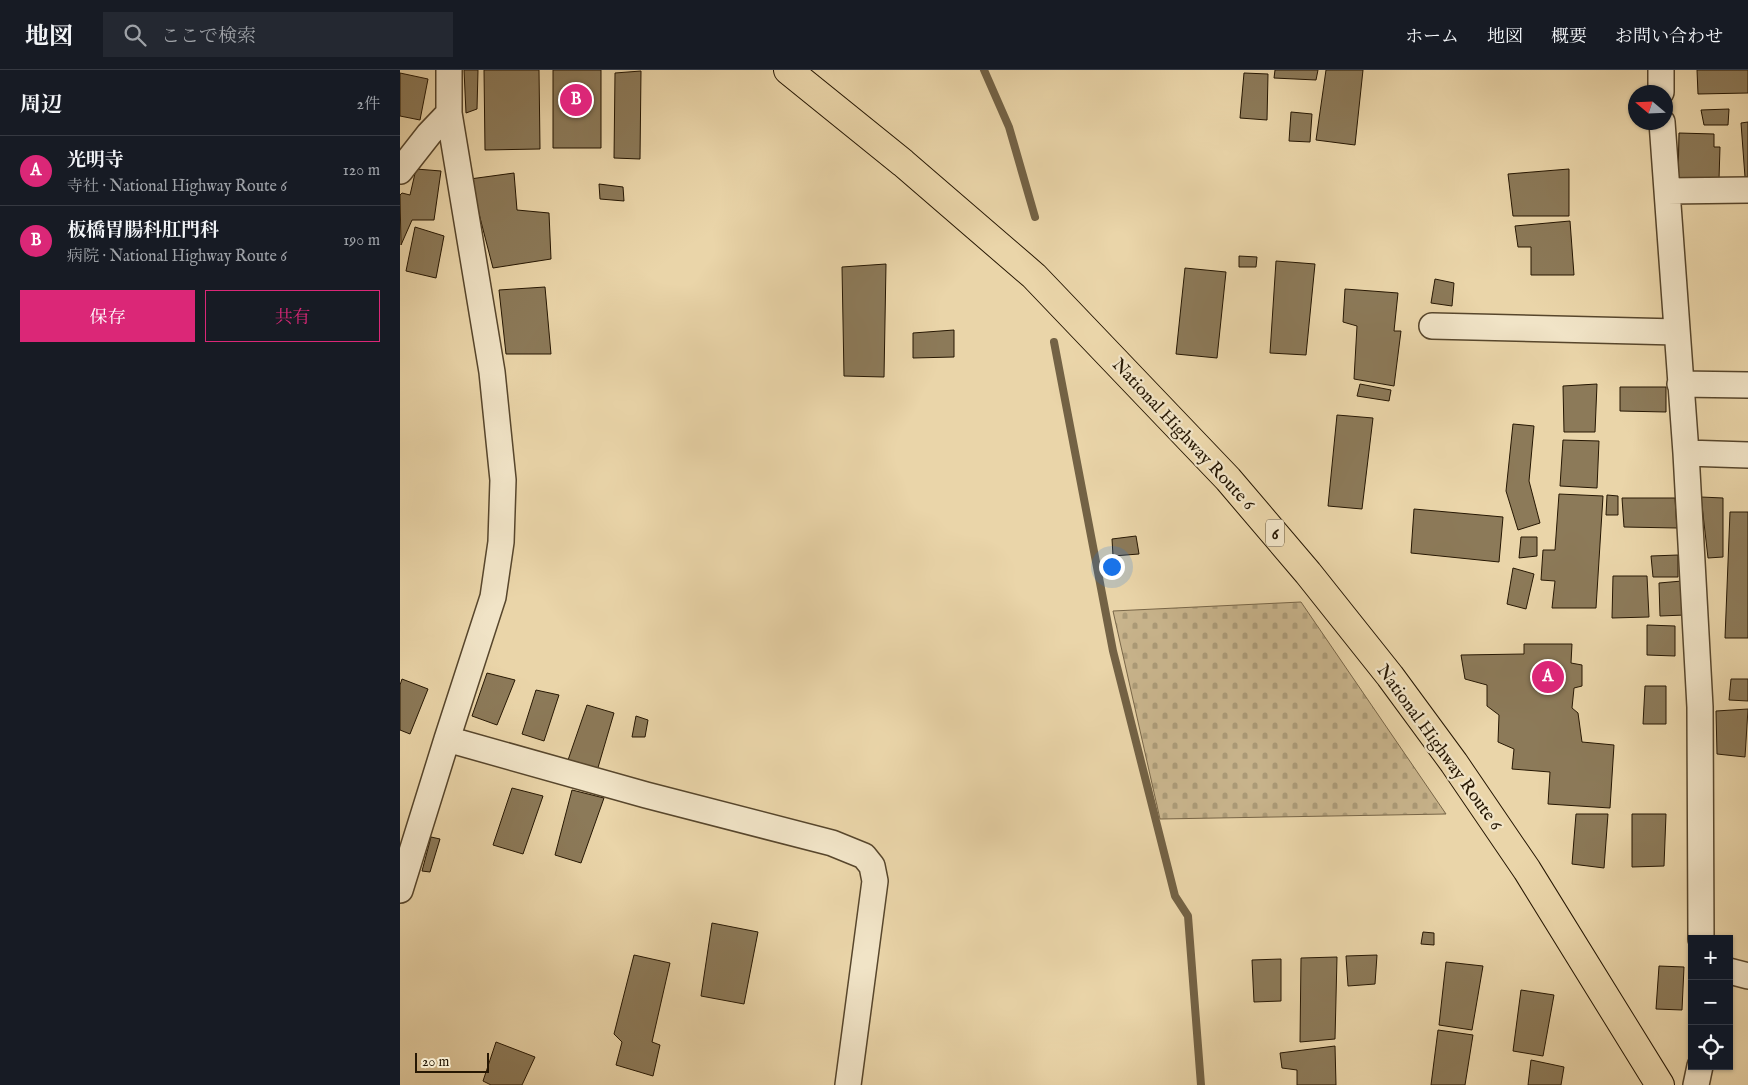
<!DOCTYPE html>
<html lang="ja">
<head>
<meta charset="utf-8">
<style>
  body { margin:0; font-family:"IM FELL English","Noto Serif JP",serif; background:#242831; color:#f1f3f6 }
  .controls { position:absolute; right:15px; bottom:15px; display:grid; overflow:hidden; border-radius:0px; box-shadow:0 1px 4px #0004 }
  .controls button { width:45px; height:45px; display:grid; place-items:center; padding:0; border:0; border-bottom:1px solid #363941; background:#171b24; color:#f1f3f6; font:25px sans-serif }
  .compass { position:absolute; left:1228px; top:15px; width:45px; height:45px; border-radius:50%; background:#171b24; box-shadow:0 1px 4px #0004; rotate:289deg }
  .scale { position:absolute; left:15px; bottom:12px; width:74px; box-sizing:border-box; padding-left:5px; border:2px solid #261703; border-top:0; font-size:14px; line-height:18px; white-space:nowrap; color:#261703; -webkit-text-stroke:4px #f1e4c7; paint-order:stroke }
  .you { position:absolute; left:711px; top:496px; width:18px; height:18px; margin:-12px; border:4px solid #fff; border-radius:50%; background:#1a73e8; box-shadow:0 0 0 8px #1a73e833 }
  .badge { display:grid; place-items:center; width:32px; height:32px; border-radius:50%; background:#db2777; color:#fff; font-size:16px; font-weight:700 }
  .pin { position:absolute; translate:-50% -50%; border:2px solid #fff; box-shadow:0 1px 5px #0006 }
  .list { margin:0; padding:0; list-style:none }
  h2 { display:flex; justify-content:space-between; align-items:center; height:65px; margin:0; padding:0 20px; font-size:21px }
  h2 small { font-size:16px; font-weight:400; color:#9ea1a6 }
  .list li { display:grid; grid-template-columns:32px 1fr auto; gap:15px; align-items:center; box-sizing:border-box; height:70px; padding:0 20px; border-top:1px solid #363941 }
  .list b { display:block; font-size:19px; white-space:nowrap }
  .list p { margin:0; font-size:16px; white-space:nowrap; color:#9ea1a6 }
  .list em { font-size:16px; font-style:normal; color:#9ea1a6 }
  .actions { display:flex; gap:10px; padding:15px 20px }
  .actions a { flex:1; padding:11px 0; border:1px solid #db2777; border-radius:0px; text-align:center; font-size:18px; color:#db2777 }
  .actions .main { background:#db2777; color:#fff }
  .icon { flex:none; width:28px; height:28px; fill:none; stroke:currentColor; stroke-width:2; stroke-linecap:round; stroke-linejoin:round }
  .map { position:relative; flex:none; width:1348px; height:1015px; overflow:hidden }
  header { display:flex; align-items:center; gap:30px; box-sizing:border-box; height:70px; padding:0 25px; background:#171b24; border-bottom:1px solid #363941 }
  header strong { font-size:24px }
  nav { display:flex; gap:28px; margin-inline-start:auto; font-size:18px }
  .search { width:350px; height:45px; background:#242831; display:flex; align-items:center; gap:12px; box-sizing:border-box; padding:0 18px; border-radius:0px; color:#9ea1a6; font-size:19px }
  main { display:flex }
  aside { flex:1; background:#171b24 }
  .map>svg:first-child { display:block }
</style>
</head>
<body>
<header>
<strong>地図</strong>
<div class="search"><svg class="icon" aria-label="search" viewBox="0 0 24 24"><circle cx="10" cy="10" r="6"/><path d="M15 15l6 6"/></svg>ここで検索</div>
<nav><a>ホーム</a><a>地図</a><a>概要</a><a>お問い合わせ</a></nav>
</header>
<main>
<aside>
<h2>周辺<small>2件</small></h2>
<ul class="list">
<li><span class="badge">A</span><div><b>光明寺</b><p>寺社 · National Highway Route 6</p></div><em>120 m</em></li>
<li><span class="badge">B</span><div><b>板橋胃腸科肛門科</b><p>病院 · National Highway Route 6</p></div><em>190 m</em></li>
</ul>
<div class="actions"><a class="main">保存</a><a>共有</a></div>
</aside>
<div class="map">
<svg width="1348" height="1015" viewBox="0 0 1348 1015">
  <defs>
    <pattern id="cemetery-stones" width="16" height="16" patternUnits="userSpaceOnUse" patternTransform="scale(1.25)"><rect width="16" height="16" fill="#c9b58d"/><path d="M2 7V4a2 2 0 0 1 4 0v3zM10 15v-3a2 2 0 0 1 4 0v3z" fill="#ac9b78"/></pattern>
  </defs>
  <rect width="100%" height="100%" fill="#ead5a9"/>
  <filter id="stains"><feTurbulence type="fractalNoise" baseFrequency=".004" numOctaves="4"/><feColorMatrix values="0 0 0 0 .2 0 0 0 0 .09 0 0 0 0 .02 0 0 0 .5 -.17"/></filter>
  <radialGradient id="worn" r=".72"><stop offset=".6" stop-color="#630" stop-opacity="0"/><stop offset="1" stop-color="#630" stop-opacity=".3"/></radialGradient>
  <!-- cemetery -->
  <path fill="url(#cemetery-stones)" stroke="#786648" d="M 901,532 L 1046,744 L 760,749 L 713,541 Z"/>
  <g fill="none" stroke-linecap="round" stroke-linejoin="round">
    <!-- stream -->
    <path stroke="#736245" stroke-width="8" d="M 584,0 L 609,57 L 635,147
      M 654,272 L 713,581 L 775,826 L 788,846 L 801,1015"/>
  </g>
  <!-- building -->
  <path fill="#8c7a59" stroke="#261703" d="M 64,0 L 78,0 L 77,39 L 66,43 Z
    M 84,0 L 139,0 L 140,79 L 85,80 Z
    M 153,0 L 201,0 L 201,78 L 153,78 Z
    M 875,0 L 918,0 L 916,10 L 874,8 Z
    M 926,0 L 963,0 L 955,75 L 916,70 Z
    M 1297,0 L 1348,0 L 1348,23 L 1298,24 Z
    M 241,1 L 240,89 L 214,88 L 215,3 Z
    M 0,3 L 28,9 L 20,50 L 0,46 Z
    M 844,3 L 868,4 L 867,50 L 840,48 Z
    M 1329,39 L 1328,55 L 1304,55 L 1301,40 Z
    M 891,42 L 912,44 L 910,72 L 889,71 Z
    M 1348,52 L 1348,107 L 1345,107 L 1341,53 Z
    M 1279,63 L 1314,64 L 1314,77 L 1320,77 L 1319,109 L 1278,111 Z
    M 16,99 L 41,101 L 34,150 L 12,150 L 1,175 L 0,125 L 2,123 L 10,125 Z
    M 1169,99 L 1169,146 L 1113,146 L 1108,104 Z
    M 114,103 L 117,140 L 149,143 L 151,189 L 93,198 L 70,109 Z
    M 199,114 L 223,117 L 224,131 L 200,129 Z
    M 1170,151 L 1174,205 L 1131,205 L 1131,177 L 1118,177 L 1115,156 Z
    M 15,157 L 44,166 L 36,208 L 6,201 Z
    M 839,186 L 857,187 L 856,197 L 839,197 Z
    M 876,191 L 915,194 L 906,285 L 870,283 Z
    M 486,194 L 484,307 L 444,306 L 442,197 Z
    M 785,198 L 826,202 L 817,288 L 776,284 Z
    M 1035,209 L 1054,213 L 1052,236 L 1031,233 Z
    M 145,217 L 151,284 L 106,284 L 99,220 Z
    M 945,219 L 998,223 L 994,261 L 1001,261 L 994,316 L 954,309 L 957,256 L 943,252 Z
    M 554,260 L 554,287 L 513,288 L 513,263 Z
    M 960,314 L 991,320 L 989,331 L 957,326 Z
    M 1197,314 L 1195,362 L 1164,362 L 1163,316 Z
    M 1220,317 L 1266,317 L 1266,342 L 1220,341 Z
    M 937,345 L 973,348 L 962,439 L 928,436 Z
    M 1113,354 L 1134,356 L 1129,411 L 1140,453 L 1118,460 L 1106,421 Z
    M 1163,370 L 1199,371 L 1197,418 L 1160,416 Z
    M 1159,424 L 1203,426 L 1196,538 L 1152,538 L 1155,511 L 1141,510 L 1143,480 L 1155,480 Z
    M 1207,425 L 1218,426 L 1218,445 L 1206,445 Z
    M 1301,427 L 1323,428 L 1323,487 L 1308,488 Z
    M 1222,428 L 1275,428 L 1277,458 L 1224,457 Z
    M 1014,439 L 1103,447 L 1099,492 L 1011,483 Z
    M 1330,442 L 1348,442 L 1348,568 L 1325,568 Z
    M 736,466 L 739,484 L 713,486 L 712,469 Z
    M 1121,467 L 1137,467 L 1137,486 L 1119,488 Z
    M 1278,485 L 1278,507 L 1253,507 L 1251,486 Z
    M 1113,498 L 1134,504 L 1126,539 L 1107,534 Z
    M 1213,506 L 1247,506 L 1249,547 L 1212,548 Z
    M 1282,511 L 1285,545 L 1260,546 L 1259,513 Z
    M 1247,555 L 1275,556 L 1275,586 L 1247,585 Z
    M 1124,574 L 1172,574 L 1171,593 L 1182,595 L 1182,616 L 1174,618 L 1172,638 L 1178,643 L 1182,672 L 1214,675 L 1210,738 L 1148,734 L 1150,702 L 1112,699 L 1114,679 L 1098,672 L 1099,645 L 1087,636 L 1087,615 L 1065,609 L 1061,585 L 1124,584 Z
    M 87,603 L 115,610 L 97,655 L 72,646 Z
    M 2,609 L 28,619 L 10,664 L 0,660 L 0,615 Z
    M 1331,609 L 1348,609 L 1348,631 L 1329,630 Z
    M 1245,616 L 1266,616 L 1266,654 L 1243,654 Z
    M 136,620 L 159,625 L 144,671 L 122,664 Z
    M 187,635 L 214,643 L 197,701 L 167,693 Z
    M 1348,639 L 1345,687 L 1317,684 L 1316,641 Z
    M 236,646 L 248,650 L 245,667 L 232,667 Z
    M 112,718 L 143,726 L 123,784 L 93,775 Z
    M 172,720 L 204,728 L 181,793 L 155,785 Z
    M 1176,744 L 1208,744 L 1204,798 L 1172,794 Z
    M 1232,744 L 1266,744 L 1264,796 L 1232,797 Z
    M 31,767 L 40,769 L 30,802 L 22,801 Z
    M 312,853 L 358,862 L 344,934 L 301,926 Z
    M 1023,862 L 1034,863 L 1034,875 L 1021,874 Z
    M 234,885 L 270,893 L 252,972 L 260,975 L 253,1006 L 216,995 L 222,972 L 214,964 Z
    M 977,885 L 975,914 L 948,916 L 946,886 Z
    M 937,887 L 935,969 L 900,972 L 901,888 Z
    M 881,889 L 881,931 L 854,932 L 852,890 Z
    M 1046,892 L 1083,896 L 1072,960 L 1039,955 Z
    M 1259,896 L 1284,897 L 1282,940 L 1256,939 Z
    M 1121,920 L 1154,925 L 1143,986 L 1113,981 Z
    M 1038,960 L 1073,965 L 1065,1015 L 1031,1015 Z
    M 96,972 L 135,987 L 122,1015 L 91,1015 L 83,1011 Z
    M 935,976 L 936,1015 L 897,1015 L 897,1000 L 882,998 L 880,983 Z
    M 1131,990 L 1164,997 L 1161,1015 L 1128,1015 Z"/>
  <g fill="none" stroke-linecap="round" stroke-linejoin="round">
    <defs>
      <path id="street" d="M 1261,0 L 1261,22
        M 1262,52 L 1286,383 L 1300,637 L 1301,869
        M 0,101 L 29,64 L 49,43
        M 1267,121 L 1348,120
        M 1032,256 L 1277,262
        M 1280,314 L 1348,315
        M 1286,383 L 1348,385
        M 47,669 L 246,725 L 432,773 L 464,786 L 472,796 L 475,811 L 448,1015
        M 0,820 L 47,669 L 93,527 L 101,472 L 103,410 L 92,302 L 49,43 L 49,0
        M 1329,901 L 1348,906
        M 1296,1015 L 1300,996"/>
      <path id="highway" d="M 388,0 L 503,93 L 634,206 L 828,409 L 908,503 L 990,606 L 1054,693 L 1127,800 L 1260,1015"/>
    </defs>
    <!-- street casing -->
    <use href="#street" stroke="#57462c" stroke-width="28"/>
    <!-- highway casing -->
    <use href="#highway" stroke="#261703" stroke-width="30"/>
    <!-- street -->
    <use href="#street" stroke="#f1e4c7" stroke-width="25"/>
    <!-- highway -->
    <use href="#highway" stroke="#ead5a9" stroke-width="28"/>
  </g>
  <g text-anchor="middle" stroke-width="4.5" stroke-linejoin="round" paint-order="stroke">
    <!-- shield labels -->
    <rect fill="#f1e4c7" stroke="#63543e" stroke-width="1" x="866" y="449.5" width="18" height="27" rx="4"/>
    <g font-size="16" font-weight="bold" fill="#261703">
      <text x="875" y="469">6</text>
    </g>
    <!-- street labels -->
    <g font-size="18" fill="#261703" stroke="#f1e4c7">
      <text transform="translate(784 364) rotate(47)" y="6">National Highway Route 6</text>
      <text transform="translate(1040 677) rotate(54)" y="6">National Highway Route 6</text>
    </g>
  </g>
  <rect width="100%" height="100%" filter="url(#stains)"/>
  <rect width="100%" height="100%" fill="url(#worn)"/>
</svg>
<div class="controls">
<button>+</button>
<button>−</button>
<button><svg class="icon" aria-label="locate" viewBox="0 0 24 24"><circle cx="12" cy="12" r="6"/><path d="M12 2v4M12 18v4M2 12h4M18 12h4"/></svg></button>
</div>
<svg class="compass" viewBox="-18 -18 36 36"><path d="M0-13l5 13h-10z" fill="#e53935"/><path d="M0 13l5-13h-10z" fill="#9ea1a6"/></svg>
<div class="scale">20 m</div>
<div class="you"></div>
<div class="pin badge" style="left:1148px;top:607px">A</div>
<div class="pin badge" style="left:176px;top:30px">B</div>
</div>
</main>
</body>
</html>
